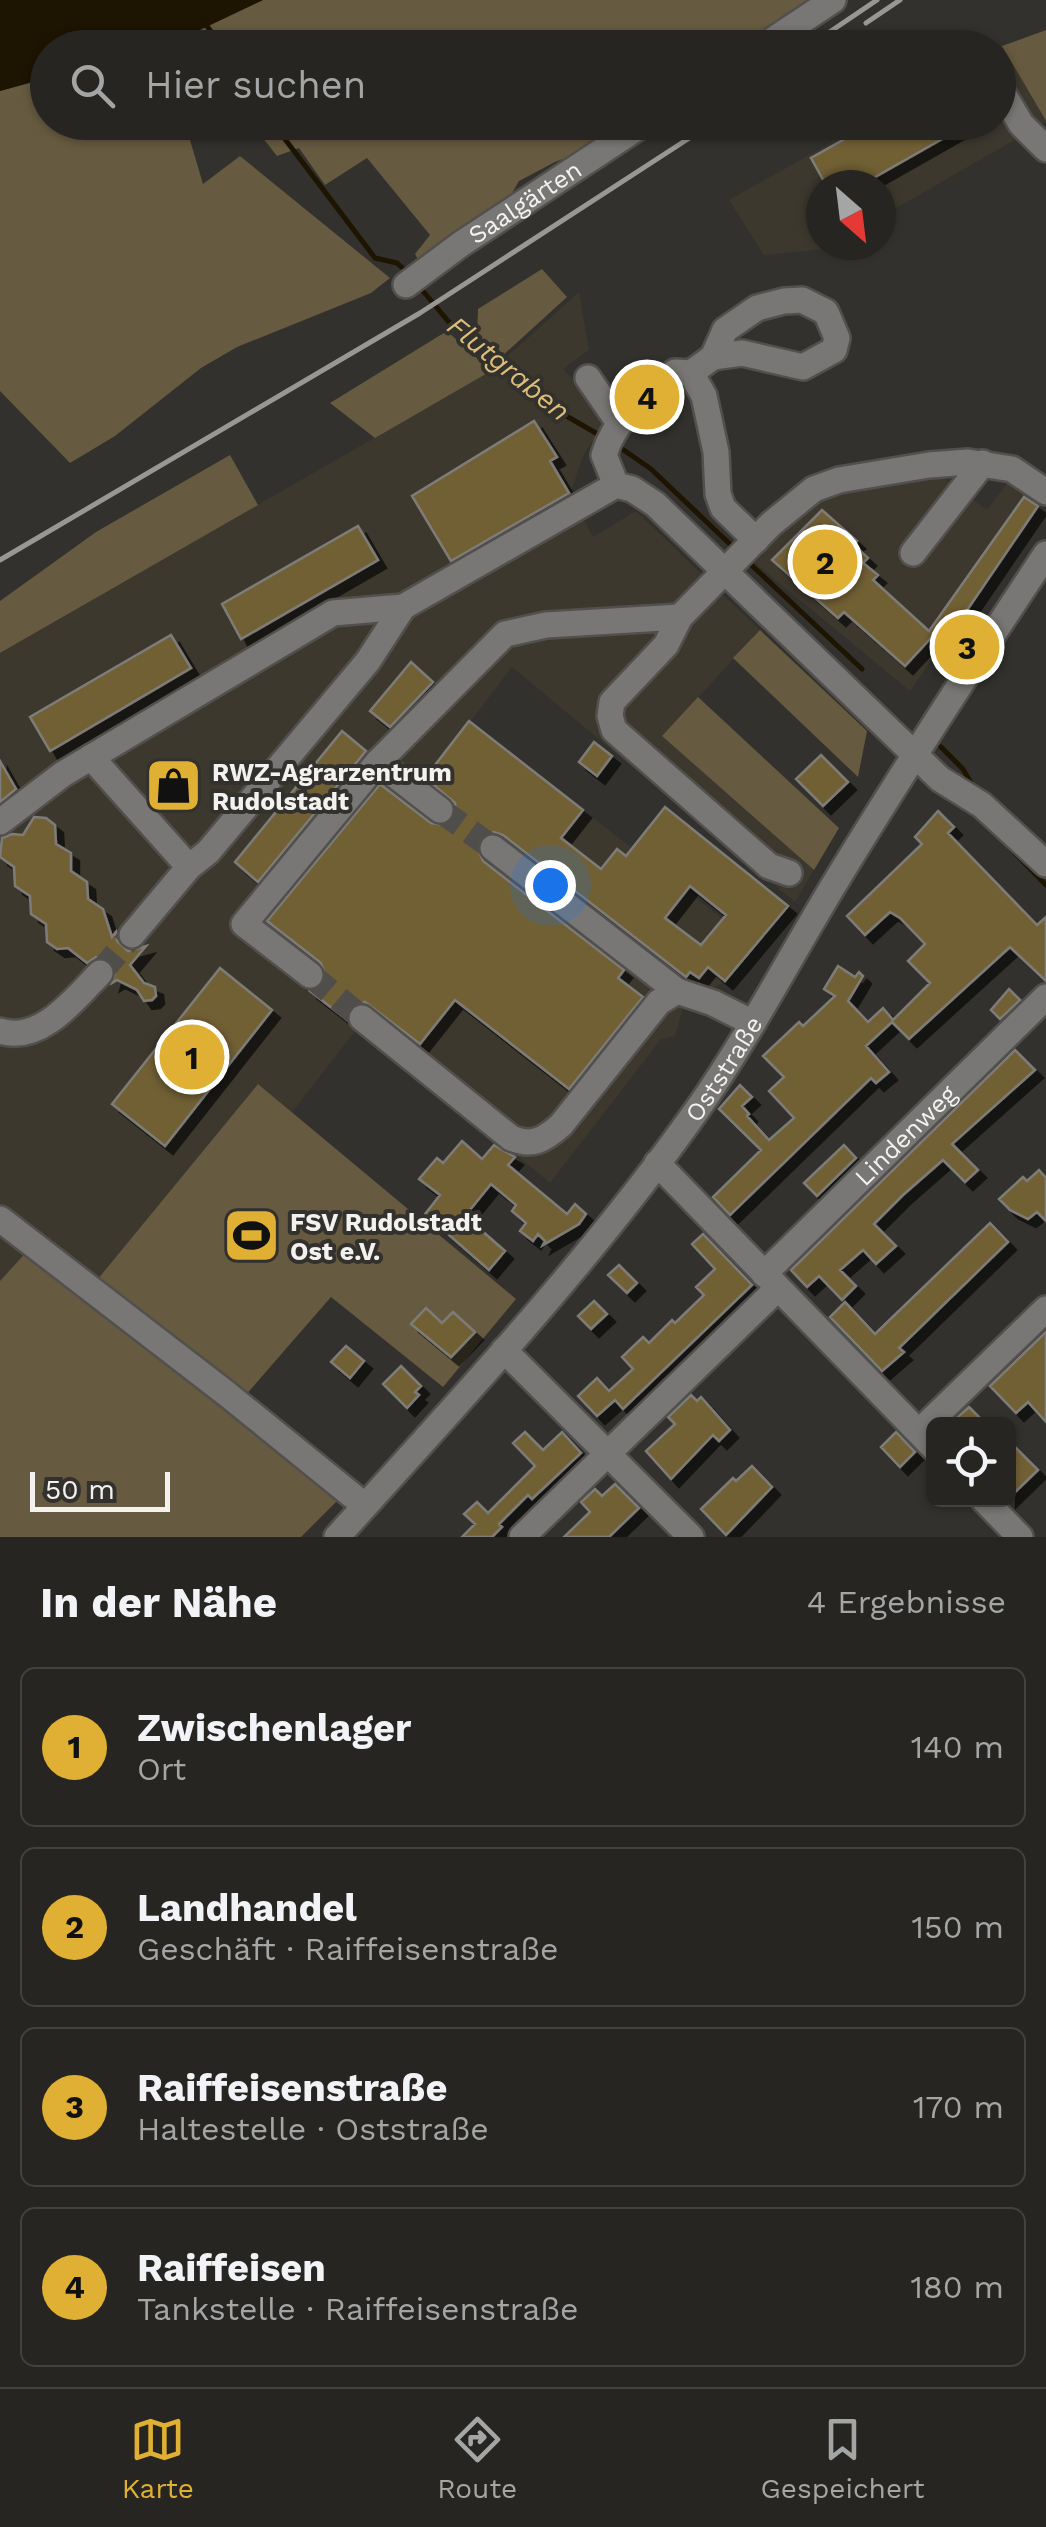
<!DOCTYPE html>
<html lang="de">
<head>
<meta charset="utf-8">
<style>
  body { margin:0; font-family:"Work Sans",sans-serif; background:#2e2d2a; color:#f1f3f6 }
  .controls { position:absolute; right:30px; bottom:30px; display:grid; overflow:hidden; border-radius:15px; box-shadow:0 2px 8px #0004 }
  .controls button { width:90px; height:90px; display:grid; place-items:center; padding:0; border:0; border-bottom:2px solid #424240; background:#262522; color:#f1f3f6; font:50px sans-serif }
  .compass { position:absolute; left:806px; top:170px; width:90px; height:90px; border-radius:50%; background:#262522; box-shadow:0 2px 8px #0004; rotate:152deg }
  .scale { position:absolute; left:30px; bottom:25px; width:140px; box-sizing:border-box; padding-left:10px; border:5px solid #f3f2ef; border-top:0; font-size:28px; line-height:35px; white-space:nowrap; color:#f3f2ef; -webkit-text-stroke:8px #33312d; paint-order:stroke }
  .you { position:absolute; left:550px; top:885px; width:35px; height:35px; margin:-25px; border:8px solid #fff; border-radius:50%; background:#1a73e8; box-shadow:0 0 0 15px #1a73e833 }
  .badge { display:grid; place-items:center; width:65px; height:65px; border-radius:50%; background:#e0b034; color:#111; font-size:32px; font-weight:700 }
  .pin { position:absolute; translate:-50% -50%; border:5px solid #fff; box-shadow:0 2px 10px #0006 }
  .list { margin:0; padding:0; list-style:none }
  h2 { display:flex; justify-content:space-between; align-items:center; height:130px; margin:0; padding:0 40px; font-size:42px }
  h2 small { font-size:32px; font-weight:400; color:#a4a5a5 }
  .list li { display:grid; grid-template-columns:65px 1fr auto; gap:30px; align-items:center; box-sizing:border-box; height:160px; margin:0 20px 20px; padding:0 20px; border:2px solid #424240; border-radius:15px }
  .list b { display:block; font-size:38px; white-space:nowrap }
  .list p { margin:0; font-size:32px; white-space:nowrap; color:#a4a5a5 }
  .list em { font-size:32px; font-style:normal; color:#a4a5a5 }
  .icon { flex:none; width:55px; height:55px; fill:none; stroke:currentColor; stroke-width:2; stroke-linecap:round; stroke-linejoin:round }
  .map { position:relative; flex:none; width:1046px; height:1537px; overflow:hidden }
  .search { position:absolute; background:#262522; box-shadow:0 2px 8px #0004; left:30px; right:30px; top:30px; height:110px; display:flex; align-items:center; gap:25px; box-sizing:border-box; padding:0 35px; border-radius:55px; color:#a4a5a5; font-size:38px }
  .sheet { height:850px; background:#262522 }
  nav { display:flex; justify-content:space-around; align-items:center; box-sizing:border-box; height:140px; border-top:2px solid #424240; background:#262522; font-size:28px; color:#a4a5a5 }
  nav a { display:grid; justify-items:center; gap:5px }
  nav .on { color:#e0b034 }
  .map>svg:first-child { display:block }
</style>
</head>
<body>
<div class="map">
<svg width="1046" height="1537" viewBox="0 0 1046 1537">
  <defs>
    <filter id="shadow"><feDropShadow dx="8" dy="8" stdDeviation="0" flood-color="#0009"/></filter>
  </defs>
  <rect width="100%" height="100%" fill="#33312d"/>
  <!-- built -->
  <path fill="#3c382e" d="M 1002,46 L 1046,122 L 881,217 L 881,185 L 821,185 L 821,245 L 832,245 L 825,249 L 764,255 L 729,200 L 866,123 L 998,122 L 999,48 Z
    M 579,292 L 589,350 L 563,369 L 609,417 L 584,454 L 570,494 L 593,537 L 636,511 L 760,630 L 663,736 L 814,870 L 795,902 L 512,667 L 470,722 L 756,945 L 725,981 L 683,1007 L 675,1036 L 661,1039 L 550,1183 L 360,1025 L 292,1112 L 258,1084 L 97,1280 L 44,1233 L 0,1281 L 0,653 L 491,371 Z
    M 933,470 L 987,510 L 1008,482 L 1039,504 L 910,691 L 755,563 L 800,514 L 821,499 L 849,485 Z"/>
  <!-- green -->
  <path fill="#665a40" d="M 263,0 L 821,0 L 747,47 L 163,48 Z
    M 1046,30 L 1046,121 L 1002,46 Z
    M 47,78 L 48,122 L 185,123 L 203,184 L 240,156 L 390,278 L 371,293 L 237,347 L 201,368 L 115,436 L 70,463 L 0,391 L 0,91 Z
    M 251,123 L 630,123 L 587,150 L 555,162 L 519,181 L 504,207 L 420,263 L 415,254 L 430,235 L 367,158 L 325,185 L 299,148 L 277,156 Z
    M 542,269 L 567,297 L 501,357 L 477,338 L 478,309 Z
    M 447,331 L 491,371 L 375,438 L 330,403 Z
    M 230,455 L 258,505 L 0,653 L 0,601 L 96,532 Z
    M 760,630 L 867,731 L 858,777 L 733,658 Z
    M 698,697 L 839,828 L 814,870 L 662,736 Z
    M 258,1084 L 516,1299 L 443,1387 L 331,1297 L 244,1397 L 97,1280 Z
    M 30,1248 L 341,1497 L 301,1537 L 0,1537 L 0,1281 Z"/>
  <!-- water -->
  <path fill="#1d1401" d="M 0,0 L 263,0 L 163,47 L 48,48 L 47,78 L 0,91 Z"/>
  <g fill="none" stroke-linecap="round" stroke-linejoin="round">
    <!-- stream -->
    <path stroke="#1d1401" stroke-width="5" d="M 204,22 L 223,48
      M 272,122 L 375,258 L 397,263 L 408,273
      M 418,285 L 448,321 L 544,403 L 601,436
      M 615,444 L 651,469 L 734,548
      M 746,560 L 862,669
      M 941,747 L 963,769 L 972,785
      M 1010,848 L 1046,885"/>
  </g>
  <!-- building -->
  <path fill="#726036" stroke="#7e7c78" stroke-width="2.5" fill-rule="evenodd" filter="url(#shadow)" d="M 875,122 L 972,122 L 861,185 L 826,185 L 811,158 Z
    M 534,421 L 557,457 L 550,461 L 569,493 L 451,561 L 412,496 Z
    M 1024,497 L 1038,506 L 942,647 L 931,638 L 905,666 L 844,612 L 838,618 L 772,560 L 822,510 L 857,541 L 853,544 L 868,558 L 863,563 L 878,575 L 873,580 L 929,631 Z
    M 358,526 L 378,560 L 241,639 L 222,604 Z
    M 171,635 L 191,668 L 50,751 L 30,717 Z
    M 411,662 L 433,682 L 390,727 L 370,711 Z
    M 469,721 L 583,810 L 561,838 L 601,869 L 617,849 L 626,856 L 665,807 L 788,906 L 725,981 L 708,967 L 699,978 L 690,972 L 686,977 L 503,835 L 494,832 L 481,837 L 477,847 L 483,861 L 624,970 L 618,978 L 643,997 L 569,1089 L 455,1000 L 420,1044 L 365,1002 L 350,1007 L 346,1019 L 310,991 L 322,986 L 326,978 L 321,963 L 267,921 L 380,784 L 431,823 L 445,825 L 452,821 L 456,813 L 455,803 L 425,778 ZM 690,886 L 726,915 L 701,945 L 665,918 Z
    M 342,731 L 366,751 L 258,882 L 235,862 Z
    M 594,742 L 612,756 L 597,776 L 579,762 Z
    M 821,755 L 848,782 L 823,806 L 796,779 Z
    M 0,761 L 16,789 L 0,802 Z
    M 938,811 L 954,827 L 948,833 L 1037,925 L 1046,917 L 1046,981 L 1010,947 L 909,1039 L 892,1022 L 866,1046 L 889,1072 L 876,1083 L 871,1078 L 730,1215 L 713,1197 L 761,1150 L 719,1109 L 740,1085 L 752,1097 L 742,1106 L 749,1114 L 747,1116 L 769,1140 L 794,1118 L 769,1091 L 784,1077 L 763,1056 L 799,1022 L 803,1026 L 835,996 L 824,989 L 838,966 L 855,977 L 859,972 L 863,976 L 848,1001 L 868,1022 L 883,1008 L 893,1020 L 930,983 L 908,961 L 925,944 L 900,918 L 890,912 L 865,935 L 847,916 L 922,844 L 915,837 Z
    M 34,817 L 46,818 L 55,825 L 56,844 L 71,853 L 71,871 L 87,882 L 88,899 L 103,909 L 112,937 L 116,932 L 117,941 L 128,951 L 146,946 L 130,965 L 144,983 L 155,987 L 156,996 L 152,1000 L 144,1001 L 137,990 L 117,980 L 112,983 L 116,969 L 110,961 L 96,957 L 87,963 L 68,948 L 57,949 L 47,942 L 46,924 L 31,914 L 30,896 L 15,886 L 14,867 L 0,857 L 2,838 L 12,834 L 23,835 Z
    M 220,968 L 272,1010 L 165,1146 L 112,1104 Z
    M 1009,989 L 1020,1000 L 1000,1019 L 991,1010 Z
    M 1015,1050 L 1035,1070 L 952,1144 L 978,1170 L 965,1182 L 943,1160 L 903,1195 L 874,1224 L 896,1246 L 876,1264 L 863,1250 L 840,1270 L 856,1286 L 842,1300 L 819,1276 L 807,1287 L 791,1270 Z
    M 462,1141 L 482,1159 L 494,1145 L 515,1157 L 508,1165 L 567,1214 L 575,1204 L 586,1214 L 579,1224 L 543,1245 L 545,1241 L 538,1234 L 533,1241 L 520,1231 L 526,1223 L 512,1211 L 516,1205 L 491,1184 L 465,1216 L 505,1251 L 489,1270 L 425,1214 L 440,1195 L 419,1179 L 437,1158 L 443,1163 Z
    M 844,1145 L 856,1158 L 817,1196 L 804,1183 Z
    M 1039,1170 L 1046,1178 L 1046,1221 L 1037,1212 L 1028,1219 L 1010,1210 L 999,1199 L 1023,1177 L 1027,1181 Z
    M 990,1223 L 1008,1242 L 899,1348 L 904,1352 L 882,1371 L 830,1317 L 845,1302 L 875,1334 Z
    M 703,1234 L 752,1285 L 623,1409 L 615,1400 L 597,1416 L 578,1396 L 597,1378 L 609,1391 L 633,1369 L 622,1357 L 643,1337 L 649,1343 L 672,1320 L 675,1323 L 704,1295 L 696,1287 L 715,1269 L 692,1244 Z
    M 619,1265 L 637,1283 L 627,1293 L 608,1275 Z
    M 594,1301 L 607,1314 L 591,1329 L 578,1316 Z
    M 426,1308 L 442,1323 L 453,1312 L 475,1332 L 451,1357 L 411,1324 Z
    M 1046,1332 L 1046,1422 L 1028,1402 L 1016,1413 L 990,1386 Z
    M 346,1346 L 364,1361 L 350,1378 L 331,1362 Z
    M 401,1366 L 421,1386 L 415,1392 L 419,1395 L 407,1408 L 383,1384 Z
    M 691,1395 L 697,1401 L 701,1397 L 730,1430 L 719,1441 L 713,1435 L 671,1479 L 646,1451 L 675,1424 L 668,1417 Z
    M 969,1407 L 986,1424 L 950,1424 Z
    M 525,1432 L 543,1450 L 562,1432 L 581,1453 L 532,1499 L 528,1495 L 499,1524 L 502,1527 L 492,1537 L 462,1537 L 475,1524 L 464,1514 L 477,1502 L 488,1513 L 535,1466 L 513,1443 Z
    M 896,1432 L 915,1452 L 900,1467 L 881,1447 Z
    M 1008,1440 L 1038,1470 L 1008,1499 Z
    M 752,1466 L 772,1487 L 726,1535 L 701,1509 L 733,1478 L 736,1481 Z
    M 615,1484 L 639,1508 L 609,1537 L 564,1537 L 590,1512 L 581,1502 L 595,1489 L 602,1496 Z"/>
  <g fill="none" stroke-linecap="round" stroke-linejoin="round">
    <!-- minor-tunnel -->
    <path stroke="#504e4a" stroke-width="25" stroke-dasharray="25 12" stroke-linecap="butt" d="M 440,810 L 493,848
      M 100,973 L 132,935
      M 310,975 L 362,1018"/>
    <defs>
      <g id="minor">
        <path d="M 761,48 L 833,0"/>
        <path d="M 998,85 L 1021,124 L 1046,149"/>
        <path id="s1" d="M 406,285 L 461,244 L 646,122"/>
        <path d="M 691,373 L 713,357 L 725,330 L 757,308 L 784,301 L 802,300 L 826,312 L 837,338 L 834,350 L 803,367 L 742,353 L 713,357"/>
        <path d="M 588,378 L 619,423"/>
        <path d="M 616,485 L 604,455 C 615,417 646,396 675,372 L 691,373 L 704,396 L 716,452 L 718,494 L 723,508 L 756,540"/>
        <path d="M 913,553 L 983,463"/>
        <path d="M 91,757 L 189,867 L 132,935"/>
        <path d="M 378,762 L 505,634 L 546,625 L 680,617"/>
        <path d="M 0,822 L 63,774 L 333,613 L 403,607 L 616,485 L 632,489 L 655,504 L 940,779 L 982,805 L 1046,864"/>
        <path d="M 493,848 L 677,991 L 713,1003 L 753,1023"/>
        <path d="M 189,867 L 208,852 L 368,661 L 403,607"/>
        <path d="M 789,873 L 769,866 L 614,730 L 610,716 L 612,702 L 666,645 L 680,617 L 771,524 L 814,489 L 839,480 L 929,465 L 968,462 L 1012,469 L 1046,492"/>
        <path d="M 310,975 L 244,924 L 378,762 L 440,810"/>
        <path d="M 362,1018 L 511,1138 C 532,1147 544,1140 561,1125 L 659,1002 L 677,991"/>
        <path d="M 0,1031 C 40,1044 75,999 100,973"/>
        <path d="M 657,1163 L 934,1448"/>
        <path d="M 0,1219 L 227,1394 L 364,1505"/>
        <path id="s2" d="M 764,1274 L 1046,997"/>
        <path d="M 504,1350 L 691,1537"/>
        <path d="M 919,1432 L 1046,1309"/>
        <path d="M 984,1500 L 1020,1537"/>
        <path id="s3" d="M 337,1537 C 461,1400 590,1261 697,1110 C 749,1036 791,955 838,878 C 905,768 975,661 1046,554"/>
        <path d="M 522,1537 L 777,1289"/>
      </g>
    </defs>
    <!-- minor casing -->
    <use href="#minor" stroke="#52504c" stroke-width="30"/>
    <!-- minor -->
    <use href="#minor" stroke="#787776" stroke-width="25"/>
    <!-- rail -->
    <path stroke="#989793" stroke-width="5" d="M 866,23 L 900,0
      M 806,48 L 877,0
      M 0,560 L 420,313 L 714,122"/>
  </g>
  <!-- icons -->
  <defs>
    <symbol id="shop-square" viewBox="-11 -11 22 22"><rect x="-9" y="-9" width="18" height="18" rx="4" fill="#e0b034" stroke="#33312d"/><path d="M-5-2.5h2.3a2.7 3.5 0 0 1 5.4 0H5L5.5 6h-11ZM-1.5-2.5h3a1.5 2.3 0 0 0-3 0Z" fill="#111"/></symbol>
    <symbol id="stadium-square" viewBox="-11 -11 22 22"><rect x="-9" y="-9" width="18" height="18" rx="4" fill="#e0b034" stroke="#33312d"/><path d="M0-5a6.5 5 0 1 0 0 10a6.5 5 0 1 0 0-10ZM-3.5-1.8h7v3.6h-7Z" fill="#111"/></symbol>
  </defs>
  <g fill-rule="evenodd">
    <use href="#shop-square" x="142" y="754" width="63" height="63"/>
    <use href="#stadium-square" x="220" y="1204" width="63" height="63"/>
  </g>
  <g text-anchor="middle" stroke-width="8" stroke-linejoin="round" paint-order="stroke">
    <!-- street labels -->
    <g font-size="25" fill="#f3f2ef" stroke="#33312d">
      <text dy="9" stroke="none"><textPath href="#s1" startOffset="145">Saalgärten</textPath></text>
      <text dy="9" stroke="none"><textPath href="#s3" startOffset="608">Oststraße</textPath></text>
      <text dy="9" stroke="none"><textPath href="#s2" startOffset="198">Lindenweg</textPath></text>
    </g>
    <!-- poi labels -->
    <g font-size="25" font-weight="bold" fill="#f3f2ef" stroke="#33312d" text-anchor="start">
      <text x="212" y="781">RWZ-Agrarzentrum<tspan x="212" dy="29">Rudolstadt</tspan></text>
      <text x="290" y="1231">FSV Rudolstadt<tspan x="290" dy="29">Ost e.V.</tspan></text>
    </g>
    <!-- water labels -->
    <g font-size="28" font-style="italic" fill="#ddbe79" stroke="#33312d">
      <text transform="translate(509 368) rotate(39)" y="10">Flutgraben</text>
    </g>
  </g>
</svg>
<div class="controls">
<button><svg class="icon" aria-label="locate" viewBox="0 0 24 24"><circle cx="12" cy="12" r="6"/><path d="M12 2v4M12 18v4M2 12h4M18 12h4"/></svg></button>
</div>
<svg class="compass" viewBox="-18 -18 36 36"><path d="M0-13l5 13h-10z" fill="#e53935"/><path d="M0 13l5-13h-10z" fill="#a4a5a5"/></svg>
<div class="scale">50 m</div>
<div class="you"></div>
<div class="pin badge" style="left:192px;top:1057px">1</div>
<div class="pin badge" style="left:825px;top:562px">2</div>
<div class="pin badge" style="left:967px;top:647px">3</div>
<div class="pin badge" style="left:647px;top:397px">4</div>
<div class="search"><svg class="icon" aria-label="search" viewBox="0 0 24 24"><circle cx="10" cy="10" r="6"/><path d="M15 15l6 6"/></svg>Hier suchen</div>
</div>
<section class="sheet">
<h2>In der Nähe<small>4 Ergebnisse</small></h2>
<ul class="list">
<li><span class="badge">1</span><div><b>Zwischenlager</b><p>Ort</p></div><em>140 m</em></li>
<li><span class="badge">2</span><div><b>Landhandel</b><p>Geschäft · Raiffeisenstraße</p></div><em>150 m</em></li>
<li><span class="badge">3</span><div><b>Raiffeisenstraße</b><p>Haltestelle · Oststraße</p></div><em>170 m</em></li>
<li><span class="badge">4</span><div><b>Raiffeisen</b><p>Tankstelle · Raiffeisenstraße</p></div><em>180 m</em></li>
</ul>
</section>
<nav>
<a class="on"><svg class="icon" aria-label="map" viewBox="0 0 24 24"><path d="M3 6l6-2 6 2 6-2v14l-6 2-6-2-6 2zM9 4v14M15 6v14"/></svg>Karte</a>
<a><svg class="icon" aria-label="directions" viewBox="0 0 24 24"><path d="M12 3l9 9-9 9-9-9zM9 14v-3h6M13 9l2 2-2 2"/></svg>Route</a>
<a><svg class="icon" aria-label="saved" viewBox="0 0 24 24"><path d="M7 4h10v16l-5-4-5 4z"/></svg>Gespeichert</a>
</nav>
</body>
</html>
